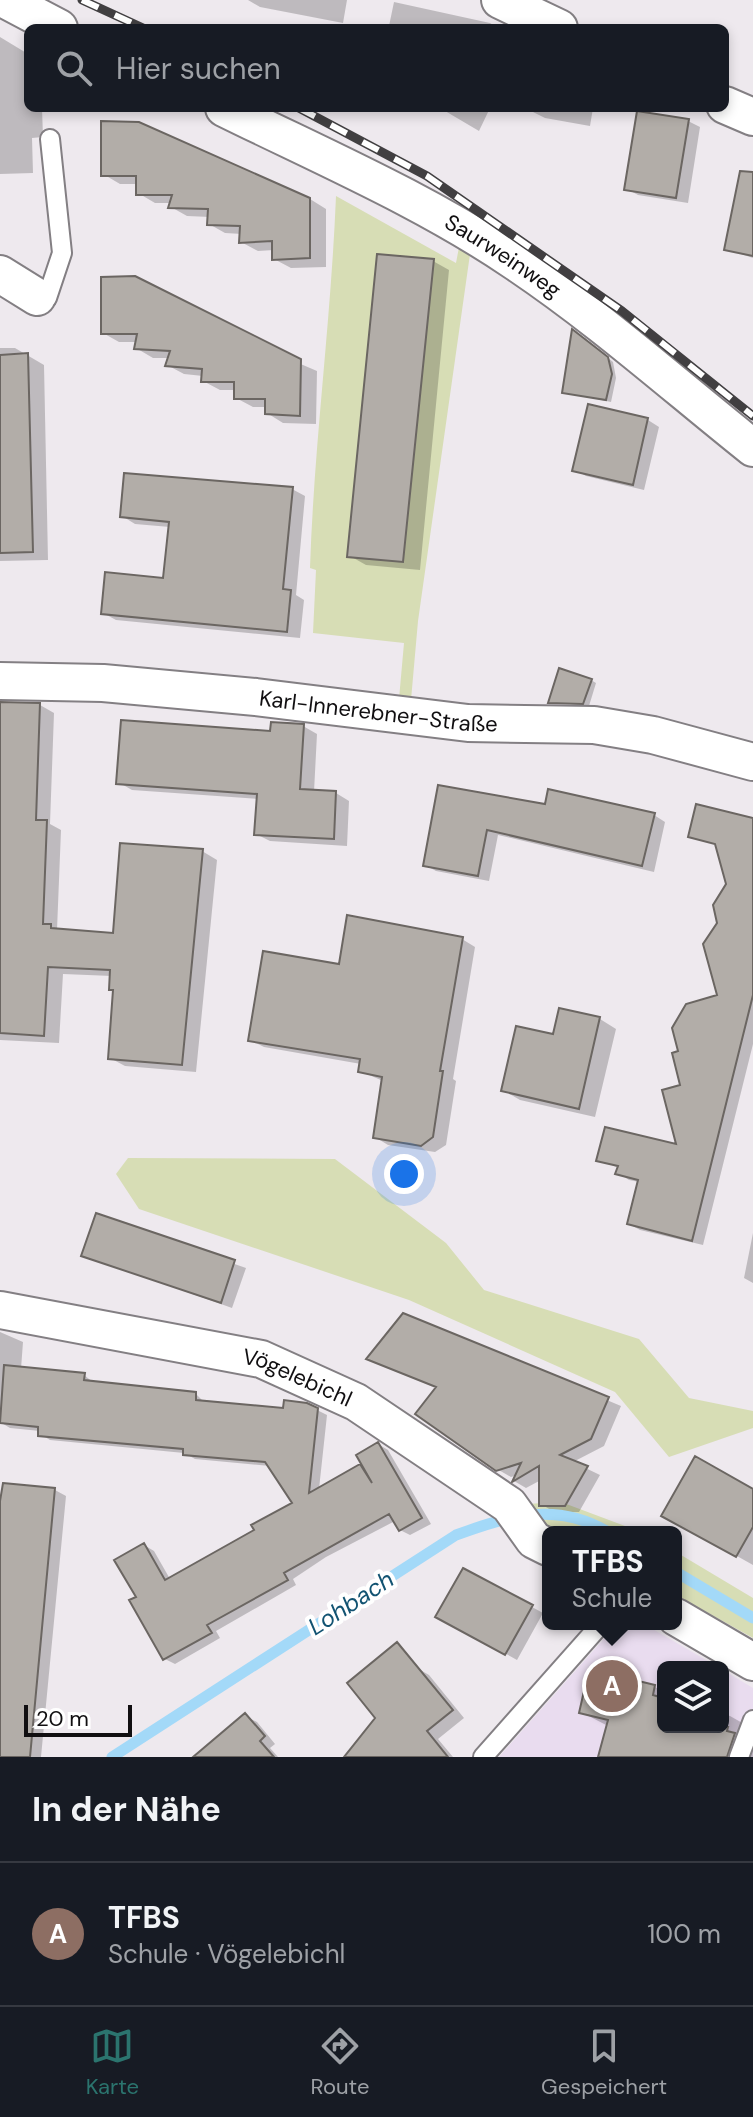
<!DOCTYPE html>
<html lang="de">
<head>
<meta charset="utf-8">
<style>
  body { margin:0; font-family:"DM Sans",sans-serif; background:#242831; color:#f1f3f6 }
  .controls { position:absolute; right:24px; bottom:24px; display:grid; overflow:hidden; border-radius:12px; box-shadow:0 4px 12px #0003 }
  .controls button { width:72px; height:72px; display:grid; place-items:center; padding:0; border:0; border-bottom:2px solid #363941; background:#171b24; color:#f1f3f6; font:40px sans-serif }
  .scale { position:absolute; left:24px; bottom:20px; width:108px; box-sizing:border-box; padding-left:8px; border:4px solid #110f11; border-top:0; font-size:22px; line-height:28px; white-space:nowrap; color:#110f11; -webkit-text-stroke:6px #fff; paint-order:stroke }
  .you { position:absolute; left:404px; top:1174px; width:28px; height:28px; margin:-20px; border:6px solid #fff; border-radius:50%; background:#1a73e8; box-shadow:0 0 0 12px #1a73e833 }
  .badge { display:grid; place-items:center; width:52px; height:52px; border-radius:50%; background:#2b746e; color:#fff; font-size:26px; font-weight:700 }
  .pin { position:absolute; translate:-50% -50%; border:4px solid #fff; box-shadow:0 2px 8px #0006 }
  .popup { position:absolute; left:542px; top:1526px; width:140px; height:104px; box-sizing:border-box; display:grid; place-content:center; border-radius:12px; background:#171b24; filter:drop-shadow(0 2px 6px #0005); font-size:26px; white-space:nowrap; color:#9ea1a6 }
  .popup b { font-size:30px; color:#f1f3f6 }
  .popup::after { content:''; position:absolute; left:50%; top:100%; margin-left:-16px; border:16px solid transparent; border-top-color:#171b24 }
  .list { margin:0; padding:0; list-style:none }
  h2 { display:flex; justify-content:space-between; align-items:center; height:104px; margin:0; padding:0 32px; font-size:34px }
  h2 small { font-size:26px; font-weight:400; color:#9ea1a6 }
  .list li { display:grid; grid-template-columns:52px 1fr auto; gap:24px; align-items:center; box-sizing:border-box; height:144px; padding:0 32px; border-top:2px solid #363941 }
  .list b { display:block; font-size:30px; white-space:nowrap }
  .list p { margin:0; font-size:26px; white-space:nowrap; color:#9ea1a6 }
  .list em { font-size:26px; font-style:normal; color:#9ea1a6 }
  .icon { flex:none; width:44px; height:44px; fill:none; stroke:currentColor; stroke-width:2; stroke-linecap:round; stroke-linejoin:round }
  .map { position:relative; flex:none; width:753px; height:1757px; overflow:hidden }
  .search { position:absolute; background:#171b24; box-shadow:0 4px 12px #0003; left:24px; right:24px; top:24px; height:88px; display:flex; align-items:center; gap:20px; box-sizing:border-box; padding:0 28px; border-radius:12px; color:#9ea1a6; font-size:30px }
  .sheet { height:248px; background:#171b24 }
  nav { display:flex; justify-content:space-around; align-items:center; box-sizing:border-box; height:112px; border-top:2px solid #363941; background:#171b24; font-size:22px; color:#9ea1a6 }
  nav a { display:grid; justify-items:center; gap:4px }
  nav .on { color:#2b746e }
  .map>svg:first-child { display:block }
</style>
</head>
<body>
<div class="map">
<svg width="753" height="1757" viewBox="0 0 753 1757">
  <rect width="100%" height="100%" fill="#eee9ee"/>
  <!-- education -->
  <path fill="#e9dcef" d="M 617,1624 L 644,1624 L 718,1667 L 663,1667 L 663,1727 L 723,1727 L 723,1670 L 753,1688 L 753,1757 L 499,1757 Z"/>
  <!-- green -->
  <path fill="#d7ddb5" d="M 336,196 L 456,263 L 460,242 L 471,247 L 418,621 L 411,700 L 399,699 L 404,643 L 313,633 L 316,570 L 310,568 C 314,444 331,321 336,196 Z
    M 128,1158 L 335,1159 L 446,1243 L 484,1290 L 639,1339 L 689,1398 L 753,1411 L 753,1428 L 669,1457 L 615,1392 L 409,1300 L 139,1209 L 116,1174 Z
    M 561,1502 L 641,1532 L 559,1532 L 509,1505 Z
    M 676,1552 L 753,1598 L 753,1638 L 676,1595 Z"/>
  <!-- shadow -->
  <path fill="#0003" d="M 248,0 L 347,0 L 343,23 L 260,7 Z
    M 394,2 L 490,23 L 498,28 L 393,28 L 389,26 Z
    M 0,37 L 28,54 L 28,108 L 42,108 L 43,137 L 32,138 L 33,173 L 0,174 Z
    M 440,108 L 490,108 L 479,131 Z
    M 534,108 L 593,108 L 590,126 L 545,118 L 533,112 Z
    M 688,121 L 700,127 L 688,203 L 638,195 L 627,189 Z
    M 103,123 L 310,199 L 326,209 L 326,267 L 291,268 L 274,259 L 274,250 L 258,251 L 241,242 L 242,234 L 225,233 L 209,224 L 210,217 L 187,216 L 171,207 L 172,203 L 155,203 L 138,193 L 138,184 L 120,184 L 103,174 Z
    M 753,195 L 753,258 L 726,249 Z
    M 433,261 L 449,270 L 420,570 L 366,565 L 350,556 Z
    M 103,279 L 317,371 L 316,424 L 283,423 L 267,413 L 267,407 L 253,407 L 236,398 L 236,390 L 220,390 L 203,381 L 203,376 L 184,374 L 167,365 L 169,358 L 153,358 L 136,348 L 138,342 L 119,342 L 103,333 Z
    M 578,334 L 613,362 L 616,378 L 611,402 L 564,392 Z
    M 0,348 L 15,348 L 44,365 L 48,560 L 0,561 Z
    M 590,406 L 648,420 L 659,427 L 644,490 L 586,476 L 575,470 Z
    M 292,489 L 305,496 L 296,595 L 304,600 L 300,638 L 116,620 L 103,613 L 165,580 L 170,527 L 135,524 L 122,516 Z
    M 591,680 L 596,683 L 589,706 L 551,702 Z
    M 0,703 L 40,705 L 54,713 L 50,824 L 61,830 L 57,930 L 115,935 L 202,851 L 217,860 L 196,1072 L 125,1066 L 110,1058 L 115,992 L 111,989 L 112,976 L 63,974 L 59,1043 L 0,1040 Z
    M 303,726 L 317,734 L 314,792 L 336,793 L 349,801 L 347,846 L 270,841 L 256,834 L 259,799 L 132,790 L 118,782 Z
    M 439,787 L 546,807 L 654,815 L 665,822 L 654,872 L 498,835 L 489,881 L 436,871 L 425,865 Z
    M 753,859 L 753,1044 L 703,1245 L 640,1230 L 629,1224 L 639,1182 L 629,1180 L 618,1173 L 619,1168 L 599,1160 L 679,1147 L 683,1087 L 680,1053 L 720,996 Z
    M 462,939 L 475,947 L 453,1079 L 456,1081 L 446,1145 L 435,1152 L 388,1145 L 375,1137 L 383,1081 L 360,1071 L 361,1064 L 264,1047 L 250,1040 L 341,966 Z
    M 560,1010 L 600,1019 L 616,1029 L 595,1117 L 520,1100 L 503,1090 L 554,1037 Z
    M 97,1216 L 246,1268 L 232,1308 L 84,1255 Z
    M 753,1233 L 753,1283 L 744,1278 Z
    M 404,1315 L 621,1406 L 604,1446 L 573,1462 L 600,1475 L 579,1512 L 554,1512 L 541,1504 L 541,1480 L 526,1488 L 514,1481 L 517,1475 L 511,1477 L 497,1469 L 438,1388 L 369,1358 Z
    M 0,1332 L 23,1342 L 21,1369 L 84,1375 L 94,1383 L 196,1394 L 205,1403 L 317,1410 L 327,1415 L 319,1489 L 360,1466 L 366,1470 L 378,1444 L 388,1450 L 431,1524 L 410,1535 L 400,1530 L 395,1521 L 326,1557 L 293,1579 L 296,1585 L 216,1631 L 220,1638 L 175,1664 L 165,1659 L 139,1597 L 144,1545 L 154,1551 L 170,1579 L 256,1531 L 294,1504 L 270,1466 L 195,1459 L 184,1453 L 50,1440 L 40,1434 L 40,1431 L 10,1428 L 0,1422 Z
    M 55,1490 L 66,1496 L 41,1757 L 0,1757 L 0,1503 Z
    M 753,1492 L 753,1565 L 664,1515 Z
    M 464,1570 L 543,1613 L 517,1660 L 438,1616 Z
    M 417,1668 L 429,1675 L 464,1718 L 438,1739 L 453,1757 L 347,1757 Z
    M 655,1687 L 663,1692 L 663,1727 L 723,1727 L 723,1714 L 730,1716 L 753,1729 L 749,1743 L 753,1745 L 753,1757 L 600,1757 L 608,1726 L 581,1712 Z
    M 245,1716 L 257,1722 L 275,1744 L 270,1748 L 278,1757 L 213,1757 Z"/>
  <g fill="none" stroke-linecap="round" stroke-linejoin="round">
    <!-- stream -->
    <path stroke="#a3d9f8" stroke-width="11" d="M 676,1572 L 753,1618
      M 112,1757 L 456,1535 C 509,1516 556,1501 608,1532"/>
  </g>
  <!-- building -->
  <path fill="#b2ada8" stroke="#6b6662" stroke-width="2" d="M 637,111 L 689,119 L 676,198 L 624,190 Z
    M 101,121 L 139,122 L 310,198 L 310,258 L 272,260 L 272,241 L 239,243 L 240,226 L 207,225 L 208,209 L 168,208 L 172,195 L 136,195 L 136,176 L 101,176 Z
    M 740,171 L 753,172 L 753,256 L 724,250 Z
    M 377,254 L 434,259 L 403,562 L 347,557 Z
    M 135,276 L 301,359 L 300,416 L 265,414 L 265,399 L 234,399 L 234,382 L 201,382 L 202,369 L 165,366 L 170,351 L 134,349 L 137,334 L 101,334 L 101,277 Z
    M 572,329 L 608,357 L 612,374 L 606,400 L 562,393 Z
    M 28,353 L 33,552 L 0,553 L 0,355 Z
    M 588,404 L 648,418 L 633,485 L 572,471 Z
    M 124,473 L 293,487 L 283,589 L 291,590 L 287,632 L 101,614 L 105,572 L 163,578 L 169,522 L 120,517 Z
    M 559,668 L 592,679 L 583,704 L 548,703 Z
    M 0,702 L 40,703 L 36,820 L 47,820 L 43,924 L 51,924 L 51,928 L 113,933 L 120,843 L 203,849 L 182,1065 L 108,1059 L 113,990 L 109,990 L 110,970 L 48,967 L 44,1036 L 0,1033 Z
    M 121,720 L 270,731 L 271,722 L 304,724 L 300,789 L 336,791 L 334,839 L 254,835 L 257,794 L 116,784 Z
    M 438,785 L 545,804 L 548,789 L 655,813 L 642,866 L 487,830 L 478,876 L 423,866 Z
    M 696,804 L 753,818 L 753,995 L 692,1241 L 627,1224 L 638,1180 L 615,1174 L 618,1166 L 596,1161 L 605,1127 L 676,1144 L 662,1090 L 680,1085 L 672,1053 L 678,1051 L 672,1028 L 686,1004 L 717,995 L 703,944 L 717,923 L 713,905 L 726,884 L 715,844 L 688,837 Z
    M 347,915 L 463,937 L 440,1071 L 443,1071 L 433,1137 L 421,1146 L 373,1138 L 382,1077 L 358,1072 L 360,1059 L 248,1041 L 263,951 L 339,964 Z
    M 559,1008 L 600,1017 L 579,1109 L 501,1091 L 516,1026 L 553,1034 Z
    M 96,1213 L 235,1260 L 221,1303 L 81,1256 Z
    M 403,1313 L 609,1397 L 591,1439 L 560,1455 L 588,1466 L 565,1506 L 539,1506 L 539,1466 L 512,1482 L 521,1463 L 496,1471 L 415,1414 L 436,1387 L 366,1359 Z
    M 4,1365 L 85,1373 L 84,1380 L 196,1392 L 196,1400 L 283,1408 L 284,1400 L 307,1403 L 318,1408 L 309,1493 L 360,1464 L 372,1483 L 356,1455 L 378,1442 L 422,1518 L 399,1531 L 389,1514 L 284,1573 L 288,1580 L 207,1625 L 212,1633 L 163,1660 L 129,1600 L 136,1597 L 114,1560 L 144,1543 L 165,1580 L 254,1530 L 251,1525 L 292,1503 L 265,1462 L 183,1455 L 183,1449 L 38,1436 L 38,1427 L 0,1423 Z
    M 695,1456 L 753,1489 L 753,1527 L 736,1557 L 661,1516 Z
    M 3,1483 L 55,1488 L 30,1757 L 0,1757 L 0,1501 Z
    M 463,1568 L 533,1605 L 505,1655 L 435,1617 Z
    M 397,1642 L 453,1710 L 427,1731 L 448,1757 L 344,1757 L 375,1718 L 347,1683 Z
    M 589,1669 L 655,1685 L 653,1695 L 663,1698 L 663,1727 L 728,1727 L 727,1731 L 735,1733 L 727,1757 L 598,1757 L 608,1720 L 579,1713 Z
    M 245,1713 L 265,1736 L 260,1741 L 274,1757 L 193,1757 Z"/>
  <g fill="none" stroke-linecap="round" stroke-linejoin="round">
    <defs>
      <path id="service" d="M 37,297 L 47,298 L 62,253 L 50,139
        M 483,1757 L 601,1624
        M 739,1757 L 753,1720"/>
      <g id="minor">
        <path d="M 6,0 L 59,28"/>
        <path d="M 500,0 L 559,28"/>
        <path d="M 725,105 L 753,117"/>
        <path id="s1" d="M 224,108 C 321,156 424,200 514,261 C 598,317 674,385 753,448"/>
        <path d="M 0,274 L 37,297"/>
        <path id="s2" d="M 0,681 L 103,683 L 256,697 L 468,723 L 594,725 L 653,735 L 753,762"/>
        <path id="s3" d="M 0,1310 L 261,1359 L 356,1402 L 509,1505 L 534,1540 L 548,1547"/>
        <path d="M 676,1617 L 753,1662"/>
      </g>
    </defs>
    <!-- service casing -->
    <use href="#service" stroke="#837f83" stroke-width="22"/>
    <!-- minor casing -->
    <use href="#minor" stroke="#837f83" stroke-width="40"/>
    <!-- service -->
    <use href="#service" stroke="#fff" stroke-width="18"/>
    <!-- minor -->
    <use href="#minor" stroke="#fff" stroke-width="36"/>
    <defs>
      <path id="rail" d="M 82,0 L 143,28
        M 299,108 L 427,176 L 622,311 L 753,416"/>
    </defs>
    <!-- rail casing -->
    <use href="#rail" stroke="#413f41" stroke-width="9"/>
    <!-- rail -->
    <use href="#rail" stroke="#fff" stroke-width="6" stroke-dasharray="18" stroke-linecap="butt"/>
  </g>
  <g text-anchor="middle" stroke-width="8" stroke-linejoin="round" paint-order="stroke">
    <!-- street labels -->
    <g font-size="22" fill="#110f11" stroke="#fff">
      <text dy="8" stroke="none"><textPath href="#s1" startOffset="316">Saurweinweg</textPath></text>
      <text dy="8" stroke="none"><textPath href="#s2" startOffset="380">Karl-Innerebner-Straße</textPath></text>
      <text dy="8" stroke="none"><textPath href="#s3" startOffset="306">Vögelebichl</textPath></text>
    </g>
    <!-- water labels -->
    <g font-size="24" font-style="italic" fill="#125372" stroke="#fff">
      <text transform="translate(351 1603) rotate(-33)" y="8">Lohbach</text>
    </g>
  </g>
</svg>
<div class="controls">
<button><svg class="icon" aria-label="layers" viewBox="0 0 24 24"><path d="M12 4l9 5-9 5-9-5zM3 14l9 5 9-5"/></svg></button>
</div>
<div class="scale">20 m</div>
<div class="you"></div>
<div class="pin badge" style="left:612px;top:1686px;background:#8d6e63">A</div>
<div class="popup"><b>TFBS</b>Schule</div>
<div class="search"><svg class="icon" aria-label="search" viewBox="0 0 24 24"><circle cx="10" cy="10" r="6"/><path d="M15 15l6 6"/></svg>Hier suchen</div>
</div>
<section class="sheet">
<h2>In der Nähe<small></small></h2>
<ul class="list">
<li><span class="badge" style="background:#8d6e63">A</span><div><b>TFBS</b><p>Schule · Vögelebichl</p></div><em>100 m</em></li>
</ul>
</section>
<nav>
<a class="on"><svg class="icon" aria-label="map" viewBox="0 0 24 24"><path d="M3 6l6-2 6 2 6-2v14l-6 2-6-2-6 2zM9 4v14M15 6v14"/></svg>Karte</a>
<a><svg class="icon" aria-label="directions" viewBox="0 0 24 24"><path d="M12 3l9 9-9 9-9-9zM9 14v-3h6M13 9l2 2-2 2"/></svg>Route</a>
<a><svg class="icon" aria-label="saved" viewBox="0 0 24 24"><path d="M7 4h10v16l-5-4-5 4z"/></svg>Gespeichert</a>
</nav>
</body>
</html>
